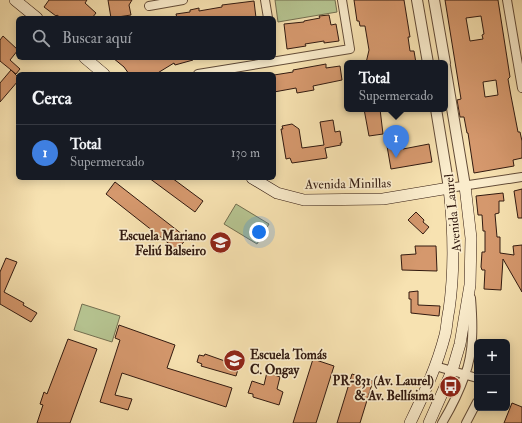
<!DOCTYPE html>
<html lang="es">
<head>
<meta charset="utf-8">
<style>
  body { margin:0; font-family:"IM FELL Double Pica",serif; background:#242831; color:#f1f3f6 }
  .controls { position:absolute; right:12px; bottom:12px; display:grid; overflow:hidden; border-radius:6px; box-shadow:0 2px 10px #0003 }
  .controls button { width:36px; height:36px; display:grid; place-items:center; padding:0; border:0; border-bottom:1px solid #363941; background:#171b24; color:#f1f3f6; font:20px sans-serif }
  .you { position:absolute; left:259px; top:232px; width:14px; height:14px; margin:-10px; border:3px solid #fff; border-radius:50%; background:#1a73e8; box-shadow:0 0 0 6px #1a73e833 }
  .badge { display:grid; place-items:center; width:26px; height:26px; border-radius:50%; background:#b45309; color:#fff; font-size:13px; font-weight:700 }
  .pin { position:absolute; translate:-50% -33px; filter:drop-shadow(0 1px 2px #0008) }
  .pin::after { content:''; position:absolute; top:21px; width:14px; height:12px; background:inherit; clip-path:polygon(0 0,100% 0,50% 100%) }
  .popup { position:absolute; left:344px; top:60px; width:104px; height:52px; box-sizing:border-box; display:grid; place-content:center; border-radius:6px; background:#171b24; filter:drop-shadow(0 1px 3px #0005); font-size:13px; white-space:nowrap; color:#9ea1a6 }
  .popup b { font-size:15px; color:#f1f3f6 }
  .popup::after { content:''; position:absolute; left:50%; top:100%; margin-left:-8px; border:8px solid transparent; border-top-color:#171b24 }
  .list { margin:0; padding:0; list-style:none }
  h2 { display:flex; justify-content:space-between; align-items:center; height:52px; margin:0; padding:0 16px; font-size:17px }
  h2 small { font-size:13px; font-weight:400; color:#9ea1a6 }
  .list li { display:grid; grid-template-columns:26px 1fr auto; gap:12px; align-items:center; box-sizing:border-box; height:56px; padding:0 16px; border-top:1px solid #363941 }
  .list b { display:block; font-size:15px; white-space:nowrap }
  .list p { margin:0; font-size:13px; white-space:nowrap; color:#9ea1a6 }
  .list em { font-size:13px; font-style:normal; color:#9ea1a6 }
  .icon { flex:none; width:22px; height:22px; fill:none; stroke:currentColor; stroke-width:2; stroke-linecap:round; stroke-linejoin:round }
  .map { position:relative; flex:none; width:522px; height:423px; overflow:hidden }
  .search { position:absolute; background:#171b24; box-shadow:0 2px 10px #0003; left:16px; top:16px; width:260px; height:44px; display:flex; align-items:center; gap:10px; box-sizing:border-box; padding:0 14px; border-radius:6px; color:#9ea1a6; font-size:15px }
  .panel { position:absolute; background:#171b24; box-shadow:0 2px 10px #0003; left:16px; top:72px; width:260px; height:108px; border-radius:6px }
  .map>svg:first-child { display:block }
</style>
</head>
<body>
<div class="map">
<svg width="522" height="423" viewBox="0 0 522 423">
  <rect width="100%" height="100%" fill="#f7e2b1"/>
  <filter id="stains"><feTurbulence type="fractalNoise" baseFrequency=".005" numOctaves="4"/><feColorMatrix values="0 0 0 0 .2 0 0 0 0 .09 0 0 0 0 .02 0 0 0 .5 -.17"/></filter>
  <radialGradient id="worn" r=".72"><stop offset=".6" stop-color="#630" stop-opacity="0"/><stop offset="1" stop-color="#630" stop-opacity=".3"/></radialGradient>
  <!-- green -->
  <path fill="#b6c491" stroke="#746f50" d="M 275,0 L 335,0 L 337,12 L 278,22 Z
    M 236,204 L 269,224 L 257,244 L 224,224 Z
    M 82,304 L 120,316 L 112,342 L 74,330 Z"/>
  <!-- building -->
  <path fill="#d5986d" stroke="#321a10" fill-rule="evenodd" d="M 49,0 L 87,0 L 85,3 L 96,13 L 92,18 L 61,18 L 57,15 L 56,16 L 44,7 Z
    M 108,0 L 132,0 L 129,5 L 131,15 L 111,18 Z
    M 354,0 L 404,0 L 410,37 L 408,37 L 410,51 L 414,51 L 416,63 L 366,63 L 369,50 L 365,26 L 360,26 L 359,21 L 357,21 Z
    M 445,0 L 498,0 L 510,77 L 508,79 L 511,96 L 518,132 L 520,132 L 522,141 L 522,158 L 513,160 L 514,166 L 474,173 L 468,133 L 467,133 L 464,117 L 460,117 L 457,100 L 461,99 ZM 481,16 L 484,34 L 482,35 L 483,39 L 470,41 L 466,18 ZM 496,80 L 498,95 L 485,97 L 483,82 Z
    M 254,1 L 256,18 L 177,18 L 176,14 L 190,12 L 190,10 L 199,8 L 199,11 L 222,7 L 222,5 Z
    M 329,15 L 331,25 L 336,24 L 339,41 L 324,43 L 324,41 L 305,44 L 306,46 L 287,49 L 284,24 L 304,22 L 304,21 L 320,18 L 319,16 Z
    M 3,36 L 18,50 L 10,60 L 20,69 L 16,74 L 0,61 L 0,40 Z
    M 113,58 L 193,58 L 193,60 L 175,65 L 174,63 L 156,74 L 129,74 L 124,67 Z
    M 326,64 L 326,68 L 340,66 L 342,80 L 313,86 L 314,90 L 297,93 L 296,88 L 274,92 L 274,75 L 293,72 L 293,70 Z
    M 11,70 L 18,77 L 18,81 L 0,102 L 0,83 Z
    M 364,109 L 380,109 L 383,134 L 369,136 Z
    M 333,120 L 335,132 L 340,131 L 342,143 L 340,143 L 341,145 L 325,148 L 327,158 L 292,163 L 290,158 L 286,159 L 281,129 L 283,129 L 282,126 L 292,124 L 299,129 L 302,148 L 324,145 L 320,122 Z
    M 402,144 L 403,149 L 429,144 L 432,162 L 391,169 L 387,146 Z
    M 149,178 L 172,178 L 203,201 L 195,212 Z
    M 115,182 L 187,238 L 177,250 L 106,194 Z
    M 522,189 L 522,218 L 518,218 L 514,191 Z
    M 503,193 L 504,201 L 499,201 L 499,213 L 495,214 L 497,237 L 500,237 L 500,253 L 514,255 L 513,246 L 522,245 L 522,292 L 503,259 L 501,290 L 484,289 L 485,270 L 482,270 L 481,267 L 482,252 L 485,252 L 485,231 L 483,231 L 482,215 L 478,215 L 476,196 Z
    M 416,212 L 424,220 L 423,222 L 429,227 L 423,234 L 408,220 Z
    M 415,246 L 436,246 L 437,271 L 402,270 L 401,255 L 416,254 Z
    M 6,258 L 17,262 L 4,292 L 24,303 L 23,305 L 37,313 L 31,322 L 0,304 L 0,272 Z
    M 418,291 L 418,305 L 440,306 L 439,316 L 411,313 L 411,299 L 409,299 L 409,292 Z
    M 119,325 L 175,345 L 167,368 L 232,388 L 226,407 L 122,373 L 115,395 L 132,399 L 128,410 L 100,402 L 120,340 L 115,338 Z
    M 68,339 L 97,349 L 70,423 L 37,423 L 43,405 L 40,404 L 44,392 L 47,394 Z
    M 205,354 L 239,366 L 236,376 L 201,366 L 202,364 L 197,362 L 199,355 L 204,356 Z
    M 313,359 L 334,366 L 316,423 L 293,423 Z
    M 267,372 L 280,377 L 277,389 L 283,392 L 279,405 L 253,397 L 253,394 L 248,393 L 252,381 L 264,385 Z
    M 352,374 L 373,381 L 360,423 L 337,423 Z
    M 512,403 L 522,407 L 522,423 L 504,423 Z"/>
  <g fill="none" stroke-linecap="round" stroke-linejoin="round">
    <defs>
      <path id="minor" d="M 265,0 L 268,18
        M 507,0 L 522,88
        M 149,6 L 183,0
        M 198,74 L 350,49 L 342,0
        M 449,188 L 522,177
        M 435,366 L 477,378
        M 442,423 C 451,408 459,392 465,375 C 474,351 473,323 471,298
        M 466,423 L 477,402"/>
      <path id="tertiary" d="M 417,0 L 428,63
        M 434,0 L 445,63
        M 445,66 L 465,186
        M 436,109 L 449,188"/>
      <path id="secondary" d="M 15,0 L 37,18
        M 85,58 L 104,74
        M 252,178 L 277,193 L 304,200 L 383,199 L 449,188 C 454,231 455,268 449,310 C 447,318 447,327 445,335 C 437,366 424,394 410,423
        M 429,423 L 452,371 L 460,344 L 470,285 L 471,238 L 465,186"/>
    </defs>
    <!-- minor casing -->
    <use href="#minor" stroke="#634c38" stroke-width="10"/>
    <!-- tertiary casing -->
    <use href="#tertiary" stroke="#634c38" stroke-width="12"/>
    <!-- secondary casing -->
    <use href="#secondary" stroke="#321a10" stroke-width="12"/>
    <!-- minor -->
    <use href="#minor" stroke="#faeccc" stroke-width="8"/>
    <!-- tertiary -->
    <use href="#tertiary" stroke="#faeccc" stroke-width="10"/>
    <!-- secondary -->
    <use href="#secondary" stroke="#faeccc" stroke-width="11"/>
  </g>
  <!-- icons -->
  <defs>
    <symbol id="school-disc" viewBox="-11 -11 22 22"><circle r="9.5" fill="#8f2418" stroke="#faeccc"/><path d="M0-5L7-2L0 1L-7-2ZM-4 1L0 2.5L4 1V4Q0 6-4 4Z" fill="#fff"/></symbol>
    <symbol id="bus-disc" viewBox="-11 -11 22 22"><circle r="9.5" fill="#8f2418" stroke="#faeccc"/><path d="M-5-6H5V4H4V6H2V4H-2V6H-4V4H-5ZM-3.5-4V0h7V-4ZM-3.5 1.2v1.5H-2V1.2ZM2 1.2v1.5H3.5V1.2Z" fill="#fff"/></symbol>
  </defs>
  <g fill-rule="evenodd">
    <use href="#school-disc" x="208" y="230" width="25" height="25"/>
    <use href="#school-disc" x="222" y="348" width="25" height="25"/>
    <use href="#bus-disc" x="438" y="374" width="25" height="25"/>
  </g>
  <g text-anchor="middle" stroke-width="3.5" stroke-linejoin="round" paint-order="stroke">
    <!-- street labels -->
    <g font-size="13" fill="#321a10" stroke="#faeccc">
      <text transform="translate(348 183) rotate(-1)" y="5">Avenida Minillas</text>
      <text transform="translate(452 213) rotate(-96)" y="5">Avenida Laurel</text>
    </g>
    <!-- poi labels -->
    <g font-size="13" font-weight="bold" fill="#321a10" stroke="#faeccc" text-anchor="end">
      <text x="206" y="240">Escuela Mariano<tspan x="206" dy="15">Feliú Balseiro</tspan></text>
      <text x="250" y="359" text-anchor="start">Escuela Tomás<tspan x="250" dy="15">C. Ongay</tspan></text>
      <text x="434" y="385">PR-831 (Av. Laurel)<tspan x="434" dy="15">&amp; Av. Bellísima</tspan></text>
    </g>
  </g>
  <rect width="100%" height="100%" filter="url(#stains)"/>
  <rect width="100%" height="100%" fill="url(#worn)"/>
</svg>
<div class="controls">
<button>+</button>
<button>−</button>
</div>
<div class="you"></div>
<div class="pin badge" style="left:396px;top:158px;background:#3f7fe0">1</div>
<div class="popup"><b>Total</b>Supermercado</div>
<div class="search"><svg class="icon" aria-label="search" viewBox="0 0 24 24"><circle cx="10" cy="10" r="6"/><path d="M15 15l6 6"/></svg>Buscar aquí</div>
<section class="panel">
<h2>Cerca<small></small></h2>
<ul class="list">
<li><span class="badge" style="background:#3f7fe0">1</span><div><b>Total</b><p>Supermercado</p></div><em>130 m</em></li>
</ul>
</section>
</div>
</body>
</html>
